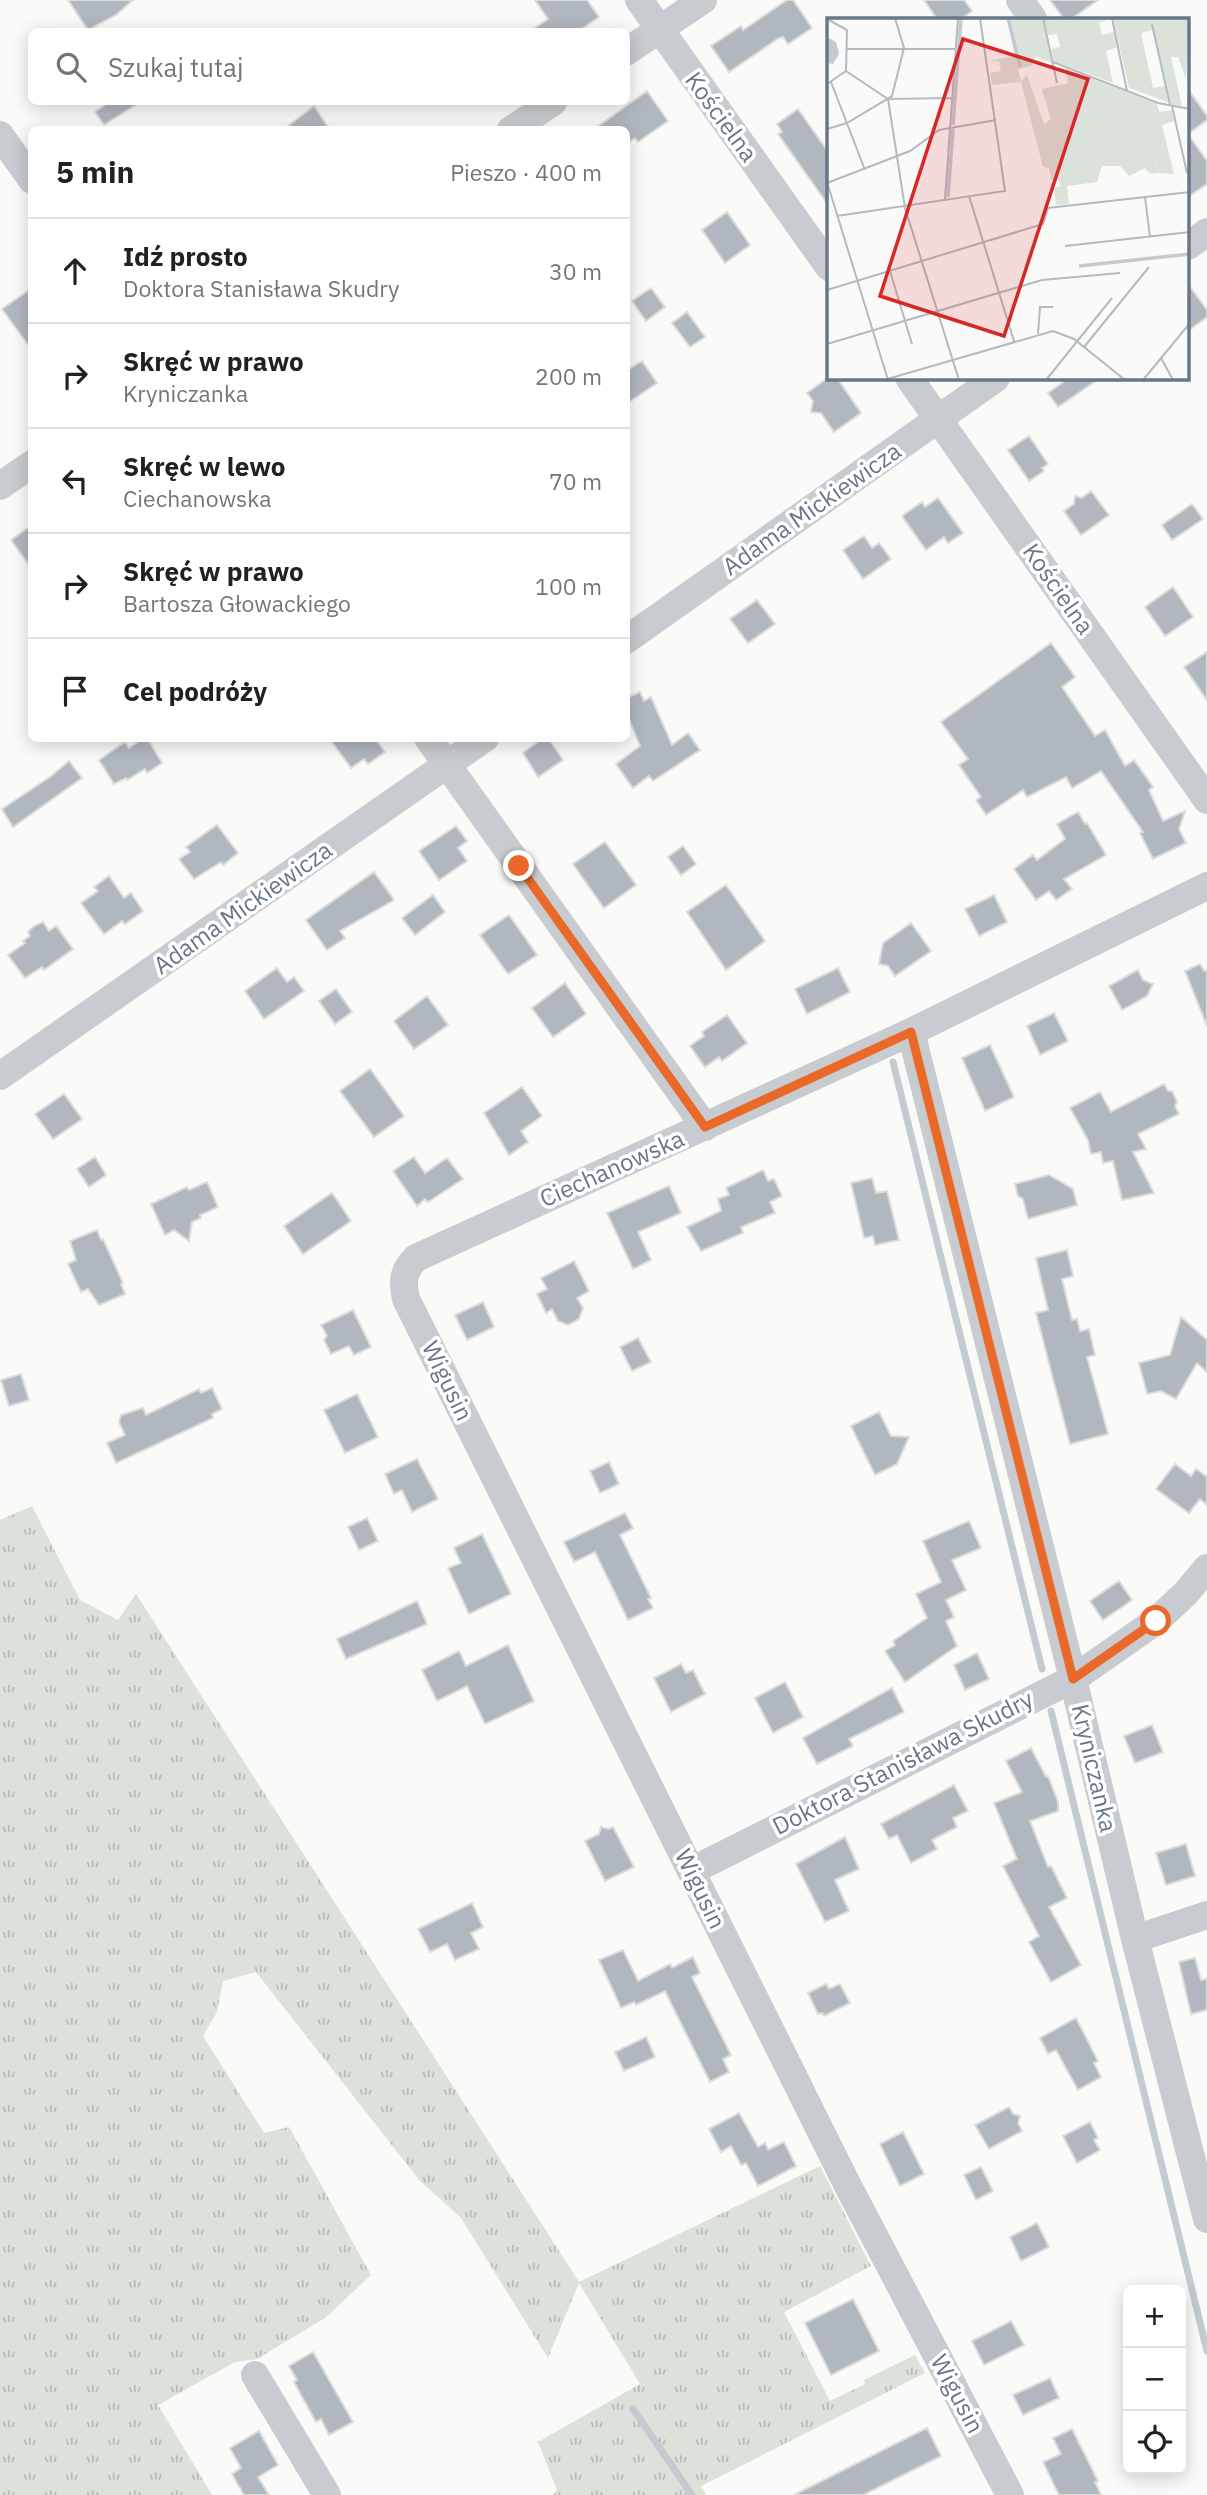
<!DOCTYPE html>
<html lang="pl">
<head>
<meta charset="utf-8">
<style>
  body { margin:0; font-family:"IBM Plex Sans",sans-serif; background:#f2f2f2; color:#202124 }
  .controls { position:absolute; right:21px; bottom:21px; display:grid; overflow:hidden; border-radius:10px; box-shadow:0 4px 18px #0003 }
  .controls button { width:63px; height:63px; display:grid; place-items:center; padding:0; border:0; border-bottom:2px solid #e0e0e0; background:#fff; color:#202124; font:35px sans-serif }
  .stop { position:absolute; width:21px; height:21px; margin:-16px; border:5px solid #ea6828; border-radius:50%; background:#fff }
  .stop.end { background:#ea6828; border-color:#fff; box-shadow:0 2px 7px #0008 }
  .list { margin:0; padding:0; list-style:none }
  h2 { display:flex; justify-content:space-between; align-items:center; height:91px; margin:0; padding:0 28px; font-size:30px }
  h2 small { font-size:23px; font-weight:400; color:#757577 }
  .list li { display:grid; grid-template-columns:46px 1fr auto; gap:21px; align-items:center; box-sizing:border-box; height:105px; padding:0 28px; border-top:2px solid #e0e0e0 }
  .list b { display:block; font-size:26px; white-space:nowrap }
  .list p { margin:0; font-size:23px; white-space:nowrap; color:#757577 }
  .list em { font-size:23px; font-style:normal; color:#757577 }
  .icon { flex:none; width:38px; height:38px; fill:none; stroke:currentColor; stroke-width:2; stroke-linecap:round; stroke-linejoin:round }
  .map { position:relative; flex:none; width:1207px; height:2495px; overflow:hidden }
  .search { position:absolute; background:#fff; box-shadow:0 4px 18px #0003; left:28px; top:28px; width:602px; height:77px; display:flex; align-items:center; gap:18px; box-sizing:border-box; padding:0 24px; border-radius:10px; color:#757577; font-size:26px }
  .panel { position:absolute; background:#fff; box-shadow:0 4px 18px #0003; left:28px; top:126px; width:602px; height:616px; border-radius:10px }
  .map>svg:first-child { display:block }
</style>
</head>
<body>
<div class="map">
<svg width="1207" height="2495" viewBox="0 0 1207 2495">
  <defs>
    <pattern id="grass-tufts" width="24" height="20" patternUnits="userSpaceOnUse" patternTransform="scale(1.75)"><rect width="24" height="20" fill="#dbe2d9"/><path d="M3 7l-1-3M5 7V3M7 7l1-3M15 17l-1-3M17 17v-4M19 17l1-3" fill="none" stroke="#b5bcb6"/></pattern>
  </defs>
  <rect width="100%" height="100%" fill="#fafaf8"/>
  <!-- grass -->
  <path fill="url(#grass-tufts)" d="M 32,1506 L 80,1600 L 118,1620 L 136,1594 L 579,2282 L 820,2166 L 871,2266 L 784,2312 L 830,2401 L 865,2384 L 864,2380 L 915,2355 L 925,2373 L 701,2486 L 706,2495 L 553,2495 L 557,2490 L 538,2442 L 640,2384 L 579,2283 L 548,2358 L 461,2218 L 420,2181 L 256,1972 L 223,1981 L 217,2012 L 203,2036 L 264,2133 L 289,2127 L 371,2275 L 325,2318 L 257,2359 L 235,2362 L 158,2405 L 212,2495 L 0,2495 L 0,1520 Z"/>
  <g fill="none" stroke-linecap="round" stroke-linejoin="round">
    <!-- stream -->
    <path stroke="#c3cbd1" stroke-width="7" d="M 893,1062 L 1042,1669
      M 1051,1711 L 1207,2351
      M 633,2409 L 692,2495"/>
  </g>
  <!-- building -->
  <path fill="#b1b7bf" stroke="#dcdcda" stroke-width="2" d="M 68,0 L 133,0 L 116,15 L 88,30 Z
    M 535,0 L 587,0 L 599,17 L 577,32 L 529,32 L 548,19 Z
    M 787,0 L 793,0 L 812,28 L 788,44 L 783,37 L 779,38 L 729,72 L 711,46 L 741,26 L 743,30 Z
    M 924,0 L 964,0 L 972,11 L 961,19 L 937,19 Z
    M 1050,0 L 1098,0 L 1071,19 L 1064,19 Z
    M 1188,89 L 1207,116 L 1207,120 L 1188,134 L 1207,161 L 1207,184 L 1188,197 Z
    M 647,91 L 668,121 L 638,142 L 635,138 L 626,144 L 626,130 L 593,130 Z
    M 109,102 L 140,102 L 104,125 L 95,112 Z
    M 314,106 L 330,130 L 283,130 Z
    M 798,109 L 829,153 L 829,206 L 778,134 L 782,132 L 777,124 Z
    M 727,212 L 750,245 L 725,263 L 702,230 Z
    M 1188,284 L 1207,310 L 1207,317 L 1188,331 Z
    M 32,288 L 32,350 L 2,309 Z
    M 651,288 L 665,307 L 646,321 L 632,301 Z
    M 687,312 L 705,337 L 690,347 L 672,323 Z
    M 642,361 L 657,383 L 626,404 L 626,371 Z
    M 829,377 L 837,378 L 861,413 L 834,432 L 821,413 L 811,412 L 813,401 L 807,393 Z
    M 1069,378 L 1100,378 L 1058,407 L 1048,393 Z
    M 1029,436 L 1048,464 L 1042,468 L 1044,471 L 1029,481 L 1008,450 Z
    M 1091,491 L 1109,515 L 1081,535 L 1064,511 L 1074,504 L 1075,496 L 1082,498 Z
    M 938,498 L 963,533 L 948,543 L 944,537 L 926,550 L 902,516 L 922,502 L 925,507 Z
    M 1192,504 L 1203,519 L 1172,540 L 1162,525 Z
    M 32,525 L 32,569 L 11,540 Z
    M 864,536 L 872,548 L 879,543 L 891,559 L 863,579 L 843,550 Z
    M 1173,587 L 1193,617 L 1165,636 L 1145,607 Z
    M 757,600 L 775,624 L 748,643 L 730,619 Z
    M 1051,643 L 1075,677 L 1062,687 L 1095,736 L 1105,730 L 1125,766 L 1134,760 L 1153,787 L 1149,790 L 1163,821 L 1185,811 L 1179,829 L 1186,843 L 1153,859 L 1140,833 L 1143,832 L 1101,771 L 1072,788 L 1066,777 L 1027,797 L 1023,790 L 986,815 L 976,800 L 981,797 L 959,765 L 968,759 L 941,722 Z
    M 1207,652 L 1207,700 L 1184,667 Z
    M 640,692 L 644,701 L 651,697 L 672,745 L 688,733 L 700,750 L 653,781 L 649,776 L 633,788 L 616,764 L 640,746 L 627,714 L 627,698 Z
    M 143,738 L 147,738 L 162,763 L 147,773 L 145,769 L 127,780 L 126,778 L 114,784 L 99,760 L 125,742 L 129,748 Z
    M 329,738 L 375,738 L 385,752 L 368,764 L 364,759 L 351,768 Z
    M 543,738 L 548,738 L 563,760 L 538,777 L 523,753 Z
    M 69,761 L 82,778 L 13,827 L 2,809 L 50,777 Z
    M 1078,812 L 1085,824 L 1087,823 L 1106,855 L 1064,879 L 1072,889 L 1056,900 L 1049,891 L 1036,900 L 1014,869 L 1033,855 L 1037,860 L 1065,839 L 1057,824 Z
    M 217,825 L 238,853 L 223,865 L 221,862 L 194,879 L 179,859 L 190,852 L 186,847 Z
    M 456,826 L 467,841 L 458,848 L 467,861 L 439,880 L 419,851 Z
    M 605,842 L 636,885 L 604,908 L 573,864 Z
    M 683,846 L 696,864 L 681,875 L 668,857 Z
    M 374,872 L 394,900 L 340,931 L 345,938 L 327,950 L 306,920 Z
    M 109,876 L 124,898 L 131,893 L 143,911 L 125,924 L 122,921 L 104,934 L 81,903 L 98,891 L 94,887 Z
    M 726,885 L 765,941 L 726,970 L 687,912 Z
    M 433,895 L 445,912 L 415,935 L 402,918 Z
    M 994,895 L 1007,922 L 979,936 L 965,909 Z
    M 509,915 L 537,955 L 508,974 L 480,935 Z
    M 43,922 L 49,931 L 56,926 L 73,949 L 44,970 L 42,967 L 25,978 L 8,955 L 25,943 L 23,941 L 30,936 L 28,932 L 34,926 Z
    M 911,923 L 931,951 L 895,976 L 888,966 L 879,964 L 883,943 Z
    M 1200,964 L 1204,971 L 1207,970 L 1207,1026 L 1185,971 Z
    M 277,968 L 287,982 L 294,977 L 304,991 L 264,1019 L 245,991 Z
    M 838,968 L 850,992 L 807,1014 L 795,989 Z
    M 1138,970 L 1143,980 L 1153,984 L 1147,996 L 1122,1010 L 1109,986 Z
    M 565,983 L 586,1014 L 553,1037 L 532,1008 Z
    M 336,989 L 352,1012 L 335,1024 L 319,1001 Z
    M 427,996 L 448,1025 L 414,1049 L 394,1021 Z
    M 1054,1013 L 1068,1041 L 1040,1055 L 1027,1026 Z
    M 727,1015 L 747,1043 L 722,1061 L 719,1057 L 705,1067 L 690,1046 L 704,1036 L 702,1032 Z
    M 990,1045 L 1014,1097 L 985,1111 L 962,1058 Z
    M 370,1069 L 404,1116 L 374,1137 L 340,1091 Z
    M 1164,1084 L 1168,1091 L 1172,1091 L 1177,1102 L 1175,1106 L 1179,1114 L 1138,1134 L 1146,1149 L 1133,1152 L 1154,1193 L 1122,1200 L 1113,1161 L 1103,1163 L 1101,1152 L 1091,1154 L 1088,1140 L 1070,1108 L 1100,1092 L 1111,1112 Z
    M 522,1087 L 542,1116 L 521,1131 L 528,1142 L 509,1155 L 484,1113 Z
    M 64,1094 L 82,1119 L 53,1139 L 35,1114 Z
    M 95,1157 L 106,1175 L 89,1187 L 77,1169 Z
    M 414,1157 L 425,1173 L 447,1158 L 463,1179 L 428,1202 L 425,1199 L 417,1206 L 393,1171 Z
    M 763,1170 L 768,1181 L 774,1179 L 782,1196 L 770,1202 L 775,1213 L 741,1227 L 743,1233 L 701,1251 L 687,1227 L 721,1211 L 718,1199 L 729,1195 L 726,1188 Z
    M 1049,1175 L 1073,1189 L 1077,1205 L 1028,1219 L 1023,1199 L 1018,1196 L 1015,1184 Z
    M 872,1178 L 876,1193 L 887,1191 L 899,1240 L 875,1245 L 873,1236 L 864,1238 L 851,1183 Z
    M 207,1182 L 218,1207 L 200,1215 L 201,1218 L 192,1222 L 189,1241 L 174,1230 L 165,1235 L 151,1204 L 187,1187 L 189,1190 Z
    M 669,1186 L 681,1213 L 638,1232 L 651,1260 L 633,1269 L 607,1213 Z
    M 332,1193 L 351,1221 L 303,1254 L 284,1226 Z
    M 97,1230 L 101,1240 L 103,1239 L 123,1283 L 121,1284 L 125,1294 L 99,1305 L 88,1289 L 81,1292 L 68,1264 L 76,1260 L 70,1241 Z
    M 1067,1250 L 1073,1276 L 1062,1279 L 1072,1320 L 1077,1319 L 1080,1331 L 1089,1329 L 1095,1355 L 1087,1357 L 1108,1434 L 1070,1444 L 1036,1313 L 1048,1310 L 1036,1258 Z
    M 574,1261 L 589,1291 L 577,1298 L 583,1308 L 579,1319 L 568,1325 L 558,1321 L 552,1309 L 546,1313 L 537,1294 L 547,1289 L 541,1278 Z
    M 483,1302 L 494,1327 L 467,1340 L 455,1315 Z
    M 353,1310 L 371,1347 L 354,1355 L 349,1346 L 331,1354 L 324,1340 L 327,1336 L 321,1325 Z
    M 1181,1317 L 1207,1340 L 1207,1372 L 1197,1363 L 1176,1399 L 1161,1391 L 1147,1394 L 1139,1363 L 1170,1355 Z
    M 638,1338 L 651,1362 L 632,1371 L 620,1347 Z
    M 21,1374 L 29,1400 L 9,1406 L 1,1380 Z
    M 212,1388 L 222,1409 L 212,1414 L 213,1418 L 116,1463 L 107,1443 L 125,1435 L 119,1422 L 121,1415 L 143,1408 L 146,1415 L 199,1389 L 201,1393 Z
    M 357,1394 L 378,1437 L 345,1453 L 324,1410 Z
    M 879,1412 L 891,1436 L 909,1437 L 897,1464 L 875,1475 L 851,1426 Z
    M 417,1459 L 438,1499 L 412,1512 L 402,1490 L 394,1494 L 385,1474 Z
    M 609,1462 L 619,1484 L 600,1493 L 590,1471 Z
    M 1175,1464 L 1191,1476 L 1196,1469 L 1207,1477 L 1207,1505 L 1200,1499 L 1189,1513 L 1156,1489 Z
    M 625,1513 L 633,1528 L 620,1535 L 651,1598 L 648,1599 L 653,1608 L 628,1620 L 595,1552 L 574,1562 L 564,1542 Z
    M 367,1518 L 378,1541 L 359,1550 L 348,1527 Z
    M 969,1521 L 981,1548 L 952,1560 L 966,1590 L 946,1600 L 954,1617 L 946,1621 L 957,1646 L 905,1682 L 885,1651 L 895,1645 L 893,1641 L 927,1618 L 916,1594 L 941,1582 L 923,1541 Z
    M 482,1534 L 511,1594 L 469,1614 L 448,1568 L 461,1563 L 454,1548 Z
    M 1119,1581 L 1132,1600 L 1103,1620 L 1090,1601 Z
    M 417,1601 L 427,1624 L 346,1659 L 337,1639 Z
    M 508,1645 L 534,1701 L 485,1724 L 467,1686 L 437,1701 L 422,1670 L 459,1651 L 466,1666 Z
    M 977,1653 L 989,1679 L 965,1690 L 954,1665 Z
    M 681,1664 L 686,1673 L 693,1670 L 705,1694 L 671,1712 L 654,1678 Z
    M 785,1682 L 803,1717 L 773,1733 L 755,1698 Z
    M 892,1688 L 904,1712 L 849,1739 L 853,1746 L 817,1764 L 803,1738 Z
    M 1152,1725 L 1163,1752 L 1135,1763 L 1124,1736 Z
    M 1031,1748 L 1046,1777 L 1048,1776 L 1058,1802 L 1058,1811 L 1030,1821 L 1048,1867 L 1051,1866 L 1067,1898 L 1049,1907 L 1081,1965 L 1051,1982 L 1029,1942 L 1039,1936 L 1003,1866 L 1017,1859 L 994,1803 L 1022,1792 L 1006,1761 Z
    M 954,1785 L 968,1811 L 953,1818 L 957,1827 L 932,1840 L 937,1849 L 911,1863 L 897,1835 L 889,1839 L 881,1824 Z
    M 601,1827 L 609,1829 L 613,1827 L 634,1867 L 605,1881 L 585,1841 L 599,1834 Z
    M 845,1837 L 859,1869 L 835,1880 L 849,1911 L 825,1922 L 796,1864 Z
    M 1186,1844 L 1195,1876 L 1166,1885 L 1156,1853 Z
    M 472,1903 L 483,1927 L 471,1933 L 479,1949 L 455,1960 L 447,1944 L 430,1952 L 418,1929 Z
    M 623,1950 L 638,1981 L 670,1964 L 672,1968 L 693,1957 L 700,1973 L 692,1977 L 731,2055 L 723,2059 L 729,2072 L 710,2082 L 665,1991 L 636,2005 L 634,2002 L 621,2008 L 599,1960 Z
    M 1195,1958 L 1201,1980 L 1207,1979 L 1207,2010 L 1191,2014 L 1179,1962 Z
    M 826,1984 L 829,1989 L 840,1984 L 850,2003 L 824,2016 L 822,2013 L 818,2014 L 808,1993 Z
    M 1076,2018 L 1098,2061 L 1094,2063 L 1101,2077 L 1078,2090 L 1056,2050 L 1048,2054 L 1040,2038 Z
    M 646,2037 L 655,2057 L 624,2071 L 615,2052 Z
    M 1009,2107 L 1013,2114 L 1020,2116 L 1018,2123 L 1022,2131 L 989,2149 L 975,2125 Z
    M 739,2113 L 758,2147 L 765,2143 L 768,2150 L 784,2142 L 796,2166 L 758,2186 L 746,2163 L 741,2165 L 731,2146 L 721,2152 L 709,2129 Z
    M 1090,2122 L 1098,2138 L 1094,2140 L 1100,2150 L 1077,2163 L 1063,2136 Z
    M 903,2132 L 924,2174 L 900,2186 L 880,2144 Z
    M 981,2167 L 993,2191 L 976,2200 L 964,2175 Z
    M 1037,2223 L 1049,2247 L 1021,2261 L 1010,2237 Z
    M 853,2299 L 879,2351 L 831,2375 L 805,2323 Z
    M 1011,2321 L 1024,2345 L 984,2365 L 972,2341 Z
    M 313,2352 L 353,2422 L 329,2435 L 321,2419 L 316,2422 L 294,2382 L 297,2380 L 289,2366 Z
    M 1050,2378 L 1059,2398 L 1023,2415 L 1013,2395 Z
    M 927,2428 L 941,2456 L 863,2495 L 794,2495 Z
    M 1072,2429 L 1098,2481 L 1095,2482 L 1101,2495 L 1059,2495 L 1043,2462 L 1061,2454 L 1053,2438 Z
    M 259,2431 L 278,2465 L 258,2477 L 269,2495 L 244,2495 L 232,2474 L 241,2468 L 230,2448 Z"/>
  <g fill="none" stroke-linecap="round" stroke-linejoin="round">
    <!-- minor -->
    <path stroke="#c8cbcf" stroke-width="28" d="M 639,0 L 829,267
      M 1020,0 L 1033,19
      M 626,52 L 703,0
      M 511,130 L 553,102
      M 0,135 L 32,180
      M 1188,246 L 1207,232
      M 909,378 L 1207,800
      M 0,486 L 32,464
      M 626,640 L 996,378
      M 428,738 L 705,1127
      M 911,1032 L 1073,1679 L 1135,1939 L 1207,2219
      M 0,1076 L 485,738
      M 691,1871 L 1073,1679 L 1156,1621 L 1186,1593 L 1207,1568
      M 1135,1939 L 1207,1915
      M 255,2375 L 327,2495
      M 1010,2495 L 847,2184 L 406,1299 C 402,1281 403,1271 416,1258 L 911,1032 L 1207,886"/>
  </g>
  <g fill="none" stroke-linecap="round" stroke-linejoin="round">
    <!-- route -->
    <path stroke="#ea6828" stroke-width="9" d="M 519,866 L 705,1127 L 911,1032 L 1073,1679 L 1156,1621"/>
  </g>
  <g text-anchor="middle" stroke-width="7" stroke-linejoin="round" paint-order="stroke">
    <!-- street labels -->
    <g font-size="24" fill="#68778a" stroke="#fff">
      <text transform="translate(721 117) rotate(54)" y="8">Kościelna</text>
      <text transform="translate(812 509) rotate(-35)" y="8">Adama Mickiewicza</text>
      <text transform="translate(1058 589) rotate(55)" y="8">Kościelna</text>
      <text transform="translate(243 908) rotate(-35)" y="8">Adama Mickiewicza</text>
      <text transform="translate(612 1169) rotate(-24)" y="8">Ciechanowska</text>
      <text transform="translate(447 1381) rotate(64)" y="8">Wigusin</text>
      <text transform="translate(903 1763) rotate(-27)" y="8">Doktora Stanisława Skudry</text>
      <text transform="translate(1094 1768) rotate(77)" y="8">Kryniczanka</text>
      <text transform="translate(700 1889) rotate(64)" y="8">Wigusin</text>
      <text transform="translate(957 2394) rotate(62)" y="8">Wigusin</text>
    </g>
  </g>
  <!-- overview -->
  <g transform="translate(827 18)">
    <rect width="362" height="362" fill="#fafaf8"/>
    <path d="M 180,0 L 215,0 L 225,45 L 209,39 L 204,48 L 191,51 L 194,63 L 200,57 L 217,106 L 224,101 L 215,71 L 241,65 L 238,50 L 330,86 L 335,104 L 329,105 L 325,86 L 316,87 L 331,155 L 323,156 L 318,150 L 302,158 L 293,148 L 275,148 L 270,164 L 240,168 L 242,186 L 229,187 L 227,170 L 234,168 L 231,161 L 224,162 L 222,150 L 216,149 L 194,64 L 165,67 L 163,55 L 174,53 L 172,43 L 161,43 L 188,38 ZM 217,0 L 284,0 L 272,5 L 275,17 L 287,14 L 291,29 L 279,33 L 286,65 L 227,43 L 224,31 L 233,29 L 230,16 L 221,17 ZM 286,0 L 362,0 L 359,60 L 351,39 L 344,39 L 355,88 L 344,86 L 325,12 L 314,15 L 326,70 L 338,68 L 341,84 L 302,70 Z" fill="#dbe2d9"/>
    <path d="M 325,86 L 330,105 L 335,104 L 332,94 L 345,92 L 347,103 L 335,107 L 347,156 L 331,155 L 316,87 Z" fill="#dbe2d9"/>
    <path d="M 0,19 L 9,24 L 12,36 L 6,46 L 0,45 Z" fill="#c3cbd1"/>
    <path fill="none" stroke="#c3cbd1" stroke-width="3.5" d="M 181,0 L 193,49M 126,107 L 134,0M 121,179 L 126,111M 252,248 L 363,236"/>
    <path fill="none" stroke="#b3bac2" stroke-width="2" d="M 216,0 L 230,65M 285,0 L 300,73M 0,1 L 20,12M 325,6 L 343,87M 19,31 L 128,31M 226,44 L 331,85 L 363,91M 19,53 L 61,81 L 125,80M 19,53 L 20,12M 4,64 L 38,152M 0,66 L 19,53M 61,81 L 78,190 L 132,362M 345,88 L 360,155M 0,111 L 20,105 L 65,78 L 77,30 L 68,0M 0,164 L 61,362M 0,165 L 83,133 L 112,112 L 169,102M 142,178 L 187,323M 318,179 L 323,219M 118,181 L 131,0M 10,198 L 178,173 L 153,0M 238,228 L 363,214M 63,253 L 85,326M 0,272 L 216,206 L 221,190 L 363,174M 211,316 L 213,289 L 226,289M 0,326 L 215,262 L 293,255M 257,329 L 322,249M 334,340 L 346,362M 57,362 L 226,313 L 247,321 L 298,362M 219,362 L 285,280M 316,362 L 363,305"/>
    <path fill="#d62828" fill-opacity="0.15" stroke="#d62828" stroke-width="3.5" d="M 136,21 L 261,61 L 177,318 L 53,278 Z"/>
    <rect width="362" height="362" fill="none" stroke="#68778a" stroke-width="3.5"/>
  </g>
</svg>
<div class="controls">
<button>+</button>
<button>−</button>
<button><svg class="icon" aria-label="locate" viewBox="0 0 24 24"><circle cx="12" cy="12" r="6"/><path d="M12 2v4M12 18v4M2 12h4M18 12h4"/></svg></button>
</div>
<div class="stop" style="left:1156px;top:1621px"></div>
<div class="stop end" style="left:519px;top:866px"></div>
<div class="search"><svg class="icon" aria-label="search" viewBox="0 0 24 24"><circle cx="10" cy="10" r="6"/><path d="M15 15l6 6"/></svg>Szukaj tutaj</div>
<section class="panel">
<h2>5 min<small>Pieszo · 400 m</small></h2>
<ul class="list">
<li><svg class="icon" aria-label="ahead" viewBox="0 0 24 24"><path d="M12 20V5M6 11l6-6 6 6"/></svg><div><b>Idź prosto</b><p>Doktora Stanisława Skudry</p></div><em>30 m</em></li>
<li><svg class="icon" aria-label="right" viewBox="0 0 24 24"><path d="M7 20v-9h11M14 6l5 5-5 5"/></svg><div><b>Skręć w prawo</b><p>Kryniczanka</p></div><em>200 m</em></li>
<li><svg class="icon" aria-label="left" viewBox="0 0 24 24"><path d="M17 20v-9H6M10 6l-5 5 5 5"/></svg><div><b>Skręć w lewo</b><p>Ciechanowska</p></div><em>70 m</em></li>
<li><svg class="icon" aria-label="right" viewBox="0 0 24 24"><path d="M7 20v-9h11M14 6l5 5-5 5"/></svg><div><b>Skręć w prawo</b><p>Bartosza Głowackiego</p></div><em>100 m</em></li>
<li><svg class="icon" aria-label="arrive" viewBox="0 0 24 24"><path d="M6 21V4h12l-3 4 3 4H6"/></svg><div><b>Cel podróży</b></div></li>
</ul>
</section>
</div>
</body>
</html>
